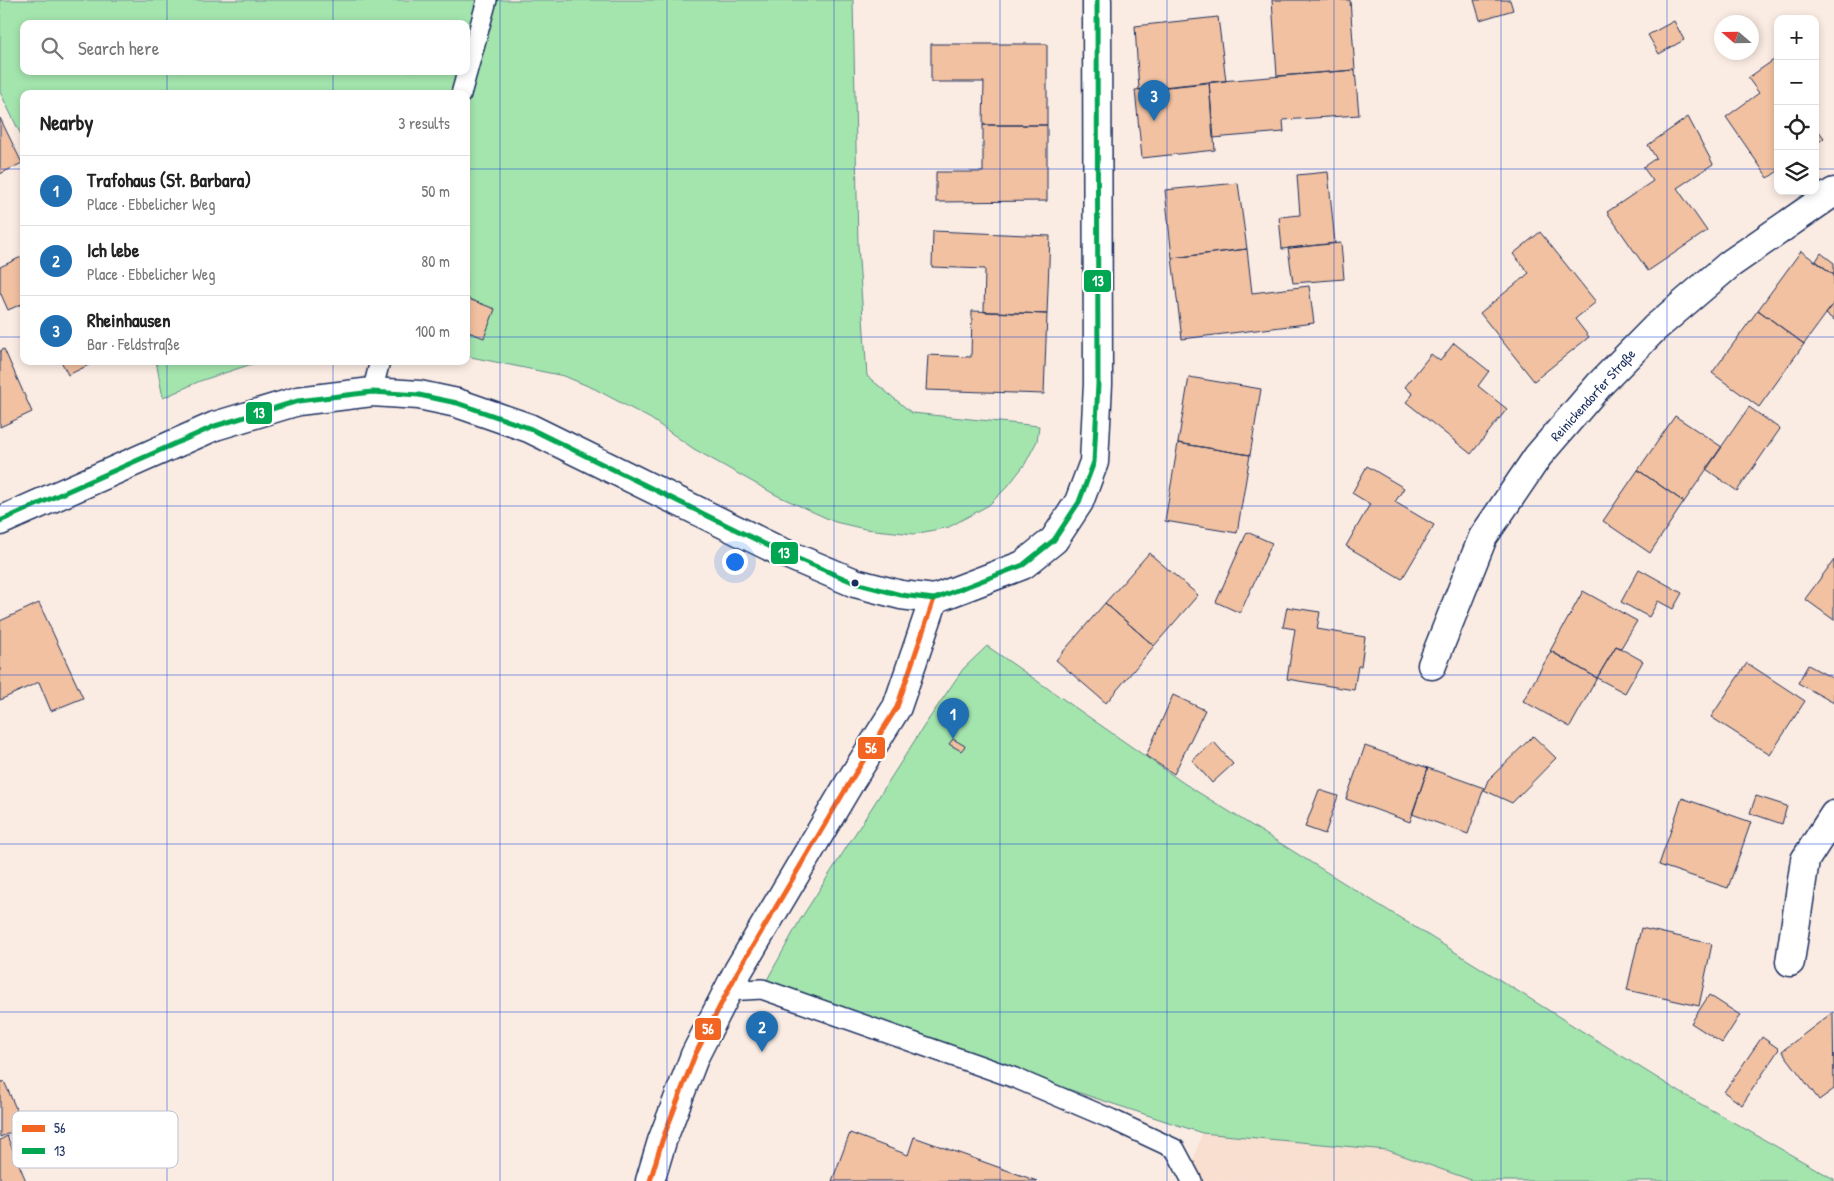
<!DOCTYPE html>
<html lang="en">
<head>
<meta charset="utf-8">
<style>
  body { margin:0; font-family:"Patrick Hand",sans-serif; background:#f6f6f6; color:#222 }
  .controls { position:absolute; right:15px; top:15px; display:grid; overflow:hidden; border-radius:10px; box-shadow:0 2px 8px #0003 }
  .controls button { width:45px; height:45px; display:grid; place-items:center; padding:0; border:0; border-bottom:1px solid #e0e0e0; background:#fff; color:#222; font:25px sans-serif }
  .compass { position:absolute; left:1714px; top:15px; width:45px; height:45px; border-radius:50%; background:#fff; box-shadow:0 2px 8px #0003; rotate:290deg }
  .you { position:absolute; left:734px; top:561px; width:18px; height:18px; margin:-12px; border:4px solid #fff; border-radius:50%; background:#1a73e8; box-shadow:0 0 0 8px #1a73e833 }
  .badge { display:grid; place-items:center; width:32px; height:32px; border-radius:50%; background:#1f6fb2; color:#fff; font-size:16px; font-weight:700 }
  .pin { position:absolute; translate:-50% -41px; filter:drop-shadow(0 1px 2px #0008) }
  .pin::after { content:''; position:absolute; top:26px; width:18px; height:15px; background:inherit; clip-path:polygon(0 0,100% 0,50% 100%) }
  .list { margin:0; padding:0; list-style:none }
  h2 { display:flex; justify-content:space-between; align-items:center; height:65px; margin:0; padding:0 20px; font-size:21px }
  h2 small { font-size:16px; font-weight:400; color:#767676 }
  .list li { display:grid; grid-template-columns:32px 1fr auto; gap:15px; align-items:center; box-sizing:border-box; height:70px; padding:0 20px; border-top:1px solid #e0e0e0 }
  .list b { display:block; font-size:19px; white-space:nowrap }
  .list p { margin:0; font-size:16px; white-space:nowrap; color:#767676 }
  .list em { font-size:16px; font-style:normal; color:#767676 }
  .icon { flex:none; width:28px; height:28px; fill:none; stroke:currentColor; stroke-width:2; stroke-linecap:round; stroke-linejoin:round }
  .map { position:relative; flex:none; width:1834px; height:1181px; overflow:hidden }
  .search { position:absolute; background:#fff; box-shadow:0 2px 8px #0003; left:20px; top:20px; width:450px; height:55px; display:flex; align-items:center; gap:12px; box-sizing:border-box; padding:0 18px; border-radius:10px; color:#767676; font-size:19px }
  .panel { position:absolute; background:#fff; box-shadow:0 2px 8px #0003; left:20px; top:90px; width:450px; height:275px; border-radius:10px }
  .map>svg:first-child { display:block }
</style>
</head>
<body>
<div class="map">
<svg width="1834" height="1181" viewBox="0 0 1834 1181">
  <rect width="100%" height="100%" fill="#fbece3"/>
  <filter id="ink" filterUnits="userSpaceOnUse"><feTurbulence type="fractalNoise" baseFrequency=".02" numOctaves="2"/><feDisplacementMap in="SourceGraphic" scale="10" xChannelSelector="R" yChannelSelector="G"/><feConvolveMatrix kernelMatrix="1 2 1 2 8 2 1 2 1" color-interpolation-filters="sRGB"/></filter>
  <g filter="url(#ink)">
    <!-- built -->
    <path fill="#f8dfcf" d="M 1202,1133 L 1387,1150 L 1474,1181 L 1186,1181 Z"/>
    <!-- green -->
    <path fill="#a4e5ae" stroke="#608a86" fill-rule="evenodd" d="M 0,0 L 853,0 L 858,245 L 867,376 L 912,413 L 1039,426 L 1037,441 L 1025,464 L 1008,486 L 989,505 L 949,527 L 914,534 L 865,529 L 835,522 L 776,495 L 694,449 L 651,419 L 595,389 L 564,376 L 466,356 L 466,94 L 24,94 L 24,141 L 0,92 ZM 24,24 L 466,24 L 466,71 L 24,71 Z
      M 156,361 L 261,361 L 200,381 L 163,398 Z
      M 987,646 L 1185,784 L 1683,1094 L 1834,1179 L 1834,1181 L 1474,1181 L 1387,1150 L 1202,1133 L 762,989 L 800,920 L 924,726 L 963,669 Z"/>
    <!-- building -->
    <path fill="#f1c1a1" stroke="#1b2f5e" d="M 1272,0 L 1350,0 L 1355,70 L 1277,76 Z
      M 1474,0 L 1510,0 L 1513,10 L 1480,20 Z
      M 1218,17 L 1226,81 L 1139,90 L 1135,26 Z
      M 1674,21 L 1684,40 L 1659,54 L 1648,35 Z
      M 931,44 L 1047,44 L 1047,125 L 983,125 L 984,82 L 931,82 Z
      M 1778,57 L 1778,171 L 1768,178 L 1726,117 L 1759,93 L 1748,78 Z
      M 1355,70 L 1359,115 L 1283,120 L 1284,132 L 1213,138 L 1209,82 Z
      M 1209,82 L 1215,150 L 1142,158 L 1135,90 Z
      M 1688,117 L 1713,164 L 1677,188 L 1707,231 L 1648,271 L 1607,212 L 1653,181 L 1643,167 L 1656,158 L 1648,145 Z
      M 0,118 L 22,163 L 0,174 Z
      M 983,125 L 1047,125 L 1047,201 L 936,202 L 936,172 L 983,172 Z
      M 1815,126 L 1824,138 L 1815,145 Z
      M 1328,172 L 1335,243 L 1282,249 L 1279,217 L 1300,215 L 1297,175 Z
      M 1238,183 L 1247,249 L 1172,258 L 1165,190 Z
      M 933,231 L 1050,236 L 1047,314 L 984,312 L 985,269 L 932,267 Z
      M 1540,232 L 1596,302 L 1575,319 L 1589,337 L 1534,381 L 1480,313 L 1529,273 L 1513,254 Z
      M 1341,243 L 1344,279 L 1293,283 L 1288,248 Z
      M 1247,249 L 1252,293 L 1309,286 L 1314,323 L 1182,339 L 1172,258 Z
      M 1801,251 L 1834,275 L 1834,303 L 1804,344 L 1758,310 Z
      M 1821,253 L 1834,263 L 1834,275 L 1816,261 Z
      M 21,257 L 24,262 L 24,303 L 8,310 L 0,292 L 0,267 Z
      M 466,298 L 495,309 L 484,338 L 466,331 Z
      M 1834,303 L 1834,320 L 1826,314 Z
      M 1758,310 L 1804,344 L 1759,407 L 1712,373 Z
      M 972,311 L 1047,314 L 1044,394 L 926,390 L 928,355 L 971,357 Z
      M 1454,343 L 1489,371 L 1478,386 L 1507,409 L 1471,454 L 1406,402 L 1413,394 L 1405,387 L 1431,354 L 1440,361 Z
      M 4,349 L 32,412 L 0,427 L 0,351 Z
      M 61,361 L 97,361 L 68,375 Z
      M 1189,377 L 1261,389 L 1250,455 L 1178,443 Z
      M 1749,407 L 1780,429 L 1737,491 L 1706,469 Z
      M 1675,416 L 1722,447 L 1684,502 L 1638,470 Z
      M 1178,443 L 1250,455 L 1237,533 L 1165,521 Z
      M 1367,466 L 1404,488 L 1395,502 L 1434,525 L 1402,579 L 1346,546 L 1370,504 L 1352,493 Z
      M 1638,470 L 1684,502 L 1650,553 L 1603,521 Z
      M 1247,532 L 1272,543 L 1240,613 L 1216,602 Z
      M 1149,553 L 1198,595 L 1154,646 L 1105,603 Z
      M 1834,560 L 1834,620 L 1805,599 Z
      M 1639,569 L 1682,593 L 1673,609 L 1658,601 L 1649,617 L 1621,602 Z
      M 1583,591 L 1637,621 L 1621,648 L 1616,646 L 1597,678 L 1550,651 Z
      M 39,603 L 83,698 L 51,711 L 39,682 L 0,700 L 0,621 Z
      M 1105,603 L 1154,646 L 1106,703 L 1056,660 Z
      M 1287,607 L 1320,612 L 1317,629 L 1365,637 L 1361,666 L 1358,666 L 1354,690 L 1287,679 L 1295,629 L 1283,627 Z
      M 1616,646 L 1643,661 L 1625,693 L 1597,678 Z
      M 1551,651 L 1597,678 L 1570,727 L 1523,701 Z
      M 1747,663 L 1805,701 L 1770,755 L 1711,717 Z
      M 1808,665 L 1834,679 L 1834,703 L 1798,683 Z
      M 1173,695 L 1205,710 L 1174,774 L 1146,756 Z
      M 1533,736 L 1556,758 L 1512,803 L 1484,790 L 1488,780 Z
      M 953,739 L 965,746 L 961,751 L 949,744 Z
      M 1214,742 L 1233,764 L 1212,783 L 1192,760 Z
      M 1365,746 L 1428,768 L 1410,822 L 1346,799 Z
      M 1428,768 L 1484,788 L 1468,834 L 1412,814 Z
      M 1319,790 L 1338,796 L 1325,834 L 1305,827 Z
      M 1756,796 L 1787,806 L 1782,824 L 1750,813 Z
      M 1682,798 L 1751,822 L 1728,888 L 1659,865 Z
      M 1641,928 L 1712,944 L 1699,1006 L 1627,990 Z
      M 1709,995 L 1740,1015 L 1722,1043 L 1691,1023 Z
      M 1833,1012 L 1834,1089 L 1819,1100 L 1782,1051 Z
      M 1762,1037 L 1779,1049 L 1742,1105 L 1724,1092 Z
      M 4,1081 L 24,1127 L 0,1137 L 0,1083 Z
      M 850,1133 L 908,1155 L 914,1137 L 1037,1181 L 832,1181 Z
      M 7,1136 L 26,1181 L 0,1181 L 0,1140 Z"/>
    <g fill="none" stroke-linecap="round" stroke-linejoin="round">
      <defs>
        <path id="service" d="M 461,94 L 487,0
          M 372,392 L 380,361
          M 726,991 L 762,989 L 1015,1078 L 1111,1119 L 1175,1149 L 1192,1181"/>
        <path id="minor" d="M 1432,665 L 1483,537 L 1538,456 L 1599,385 L 1655,328 L 1730,264 L 1834,192
          M 1790,962 L 1805,860 L 1834,815
          M 650,1181 L 662,1141 L 695,1055 L 738,971 L 850,782 L 897,707 L 934,599"/>
        <path id="secondary" d="M 0,521 L 215,426 L 298,401 L 372,392 L 419,395 L 457,403 L 529,428 L 777,550 L 855,583 L 901,595 L 934,599 L 1023,565 L 1054,540 L 1079,502 L 1094,462 L 1098,384 L 1097,0"/>
      </defs>
      <!-- service casing -->
      <use href="#service" stroke="#1b2f5e" stroke-width="22"/>
      <!-- minor casing -->
      <use href="#minor" stroke="#1b2f5e" stroke-width="31"/>
      <!-- secondary casing -->
      <use href="#secondary" stroke="#1b2f5e" stroke-width="31"/>
      <!-- service -->
      <use href="#service" stroke="#fff" stroke-width="19"/>
      <!-- minor -->
      <use href="#minor" stroke="#fff" stroke-width="28"/>
      <!-- secondary -->
      <use href="#secondary" stroke="#fff" stroke-width="28"/>
      <defs>
        <path id="bus-1" d="M 650,1181 L 662,1141 L 695,1055 L 738,971 L 850,782 L 897,707 L 934,599"/>
        <path id="bus-2" d="M 0,521 L 215,426 L 298,401 L 372,392 L 419,395 L 457,403 L 529,428 L 777,550 L 855,583 L 901,595 L 934,599 L 1023,565 L 1054,540 L 1079,502 L 1094,462 L 1098,384 L 1097,0"/>
      </defs>
      <!-- bus-1 casing -->
      <use href="#bus-1" stroke="#fff" stroke-width="9"/>
      <!-- bus-2 casing -->
      <use href="#bus-2" stroke="#fff" stroke-width="9"/>
      <!-- bus-1 -->
      <use href="#bus-1" stroke="#f26522" stroke-width="5"/>
      <!-- bus-2 -->
      <use href="#bus-2" stroke="#00a651" stroke-width="5"/>
    </g>
  </g>
  <!-- grid -->
  <path fill="none" stroke="#1d4ed8" stroke-width="1" stroke-opacity="0.55" d="M 167,0 L 167,24M 333,0 L 333,24M 500,0 L 500,1181M 667,0 L 667,1181M 834,0 L 834,1181M 1000,0 L 1000,1181M 1167,0 L 1167,1181M 1334,0 L 1334,1181M 1501,0 L 1501,1181M 1667,0 L 1667,1181M 167,71 L 167,94M 333,71 L 333,94M 0,169 L 24,169M 466,169 L 1778,169M 1815,169 L 1834,169M 0,337 L 24,337M 466,337 L 1834,337M 167,361 L 167,1181M 333,361 L 333,1181M 0,506 L 1834,506M 0,675 L 1834,675M 0,844 L 1834,844M 0,1012 L 1834,1012"/>
  <!-- markers -->
  <circle fill="#1b2f5e" stroke="#fff" stroke-width="2" cx="855" cy="583" r="4.5"/>
  <g text-anchor="middle" stroke-width="4.5" stroke-linejoin="round" paint-order="stroke">
    <!-- street labels -->
    <g font-size="14" fill="#1b2f5e" stroke="#fff">
      <text transform="translate(1593 395) rotate(-48)" y="5">Reinickendorfer Straße</text>
    </g>
  </g>
  <!-- legend -->
  <rect x="12" y="1111" width="166" height="57" rx="8" fill="#fff" stroke="#bbc1cf" stroke-width="1"/>
  <rect x="22" y="1125" width="23" height="7" fill="#f26522"/>
  <rect x="22" y="1148" width="23" height="6" fill="#00a651"/>
  <g font-size="14" fill="#1b2f5e">
    <text x="54" y="1133">56</text>
    <text x="54" y="1156">13</text>
  </g>
  <g stroke="#fff" stroke-width="2">
    <rect x="1083" y="269" width="29" height="24" rx="5" fill="#00a651"/>
    <rect x="245" y="401" width="28" height="24" rx="5" fill="#00a651"/>
    <rect x="770" y="541" width="29" height="24" rx="5" fill="#00a651"/>
    <rect x="857" y="736" width="29" height="24" rx="5" fill="#f26522"/>
    <rect x="694" y="1017" width="28" height="24" rx="5" fill="#f26522"/>
  </g>
  <g font-size="14" text-anchor="middle" font-weight="bold" fill="#fff">
    <text x="1098" y="286">13</text>
    <text x="259" y="418">13</text>
    <text x="784" y="558">13</text>
    <text x="871" y="753">56</text>
    <text x="708" y="1034">56</text>
  </g>
</svg>
<div class="controls">
<button>+</button>
<button>−</button>
<button><svg class="icon" aria-label="locate" viewBox="0 0 24 24"><circle cx="12" cy="12" r="6"/><path d="M12 2v4M12 18v4M2 12h4M18 12h4"/></svg></button>
<button><svg class="icon" aria-label="layers" viewBox="0 0 24 24"><path d="M12 4l9 5-9 5-9-5zM3 14l9 5 9-5"/></svg></button>
</div>
<svg class="compass" viewBox="-18 -18 36 36"><path d="M0-13l5 13h-10z" fill="#e53935"/><path d="M0 13l5-13h-10z" fill="#767676"/></svg>
<div class="you"></div>
<div class="pin badge" style="left:953px;top:739px">1</div>
<div class="pin badge" style="left:762px;top:1052px">2</div>
<div class="pin badge" style="left:1154px;top:121px">3</div>
<div class="search"><svg class="icon" aria-label="search" viewBox="0 0 24 24"><circle cx="10" cy="10" r="6"/><path d="M15 15l6 6"/></svg>Search here</div>
<section class="panel">
<h2>Nearby<small>3 results</small></h2>
<ul class="list">
<li><span class="badge">1</span><div><b>Trafohaus (St. Barbara)</b><p>Place · Ebbelicher Weg</p></div><em>50 m</em></li>
<li><span class="badge">2</span><div><b>Ich lebe</b><p>Place · Ebbelicher Weg</p></div><em>80 m</em></li>
<li><span class="badge">3</span><div><b>Rheinhausen</b><p>Bar · Feldstraße</p></div><em>100 m</em></li>
</ul>
</section>
</div>
</body>
</html>
